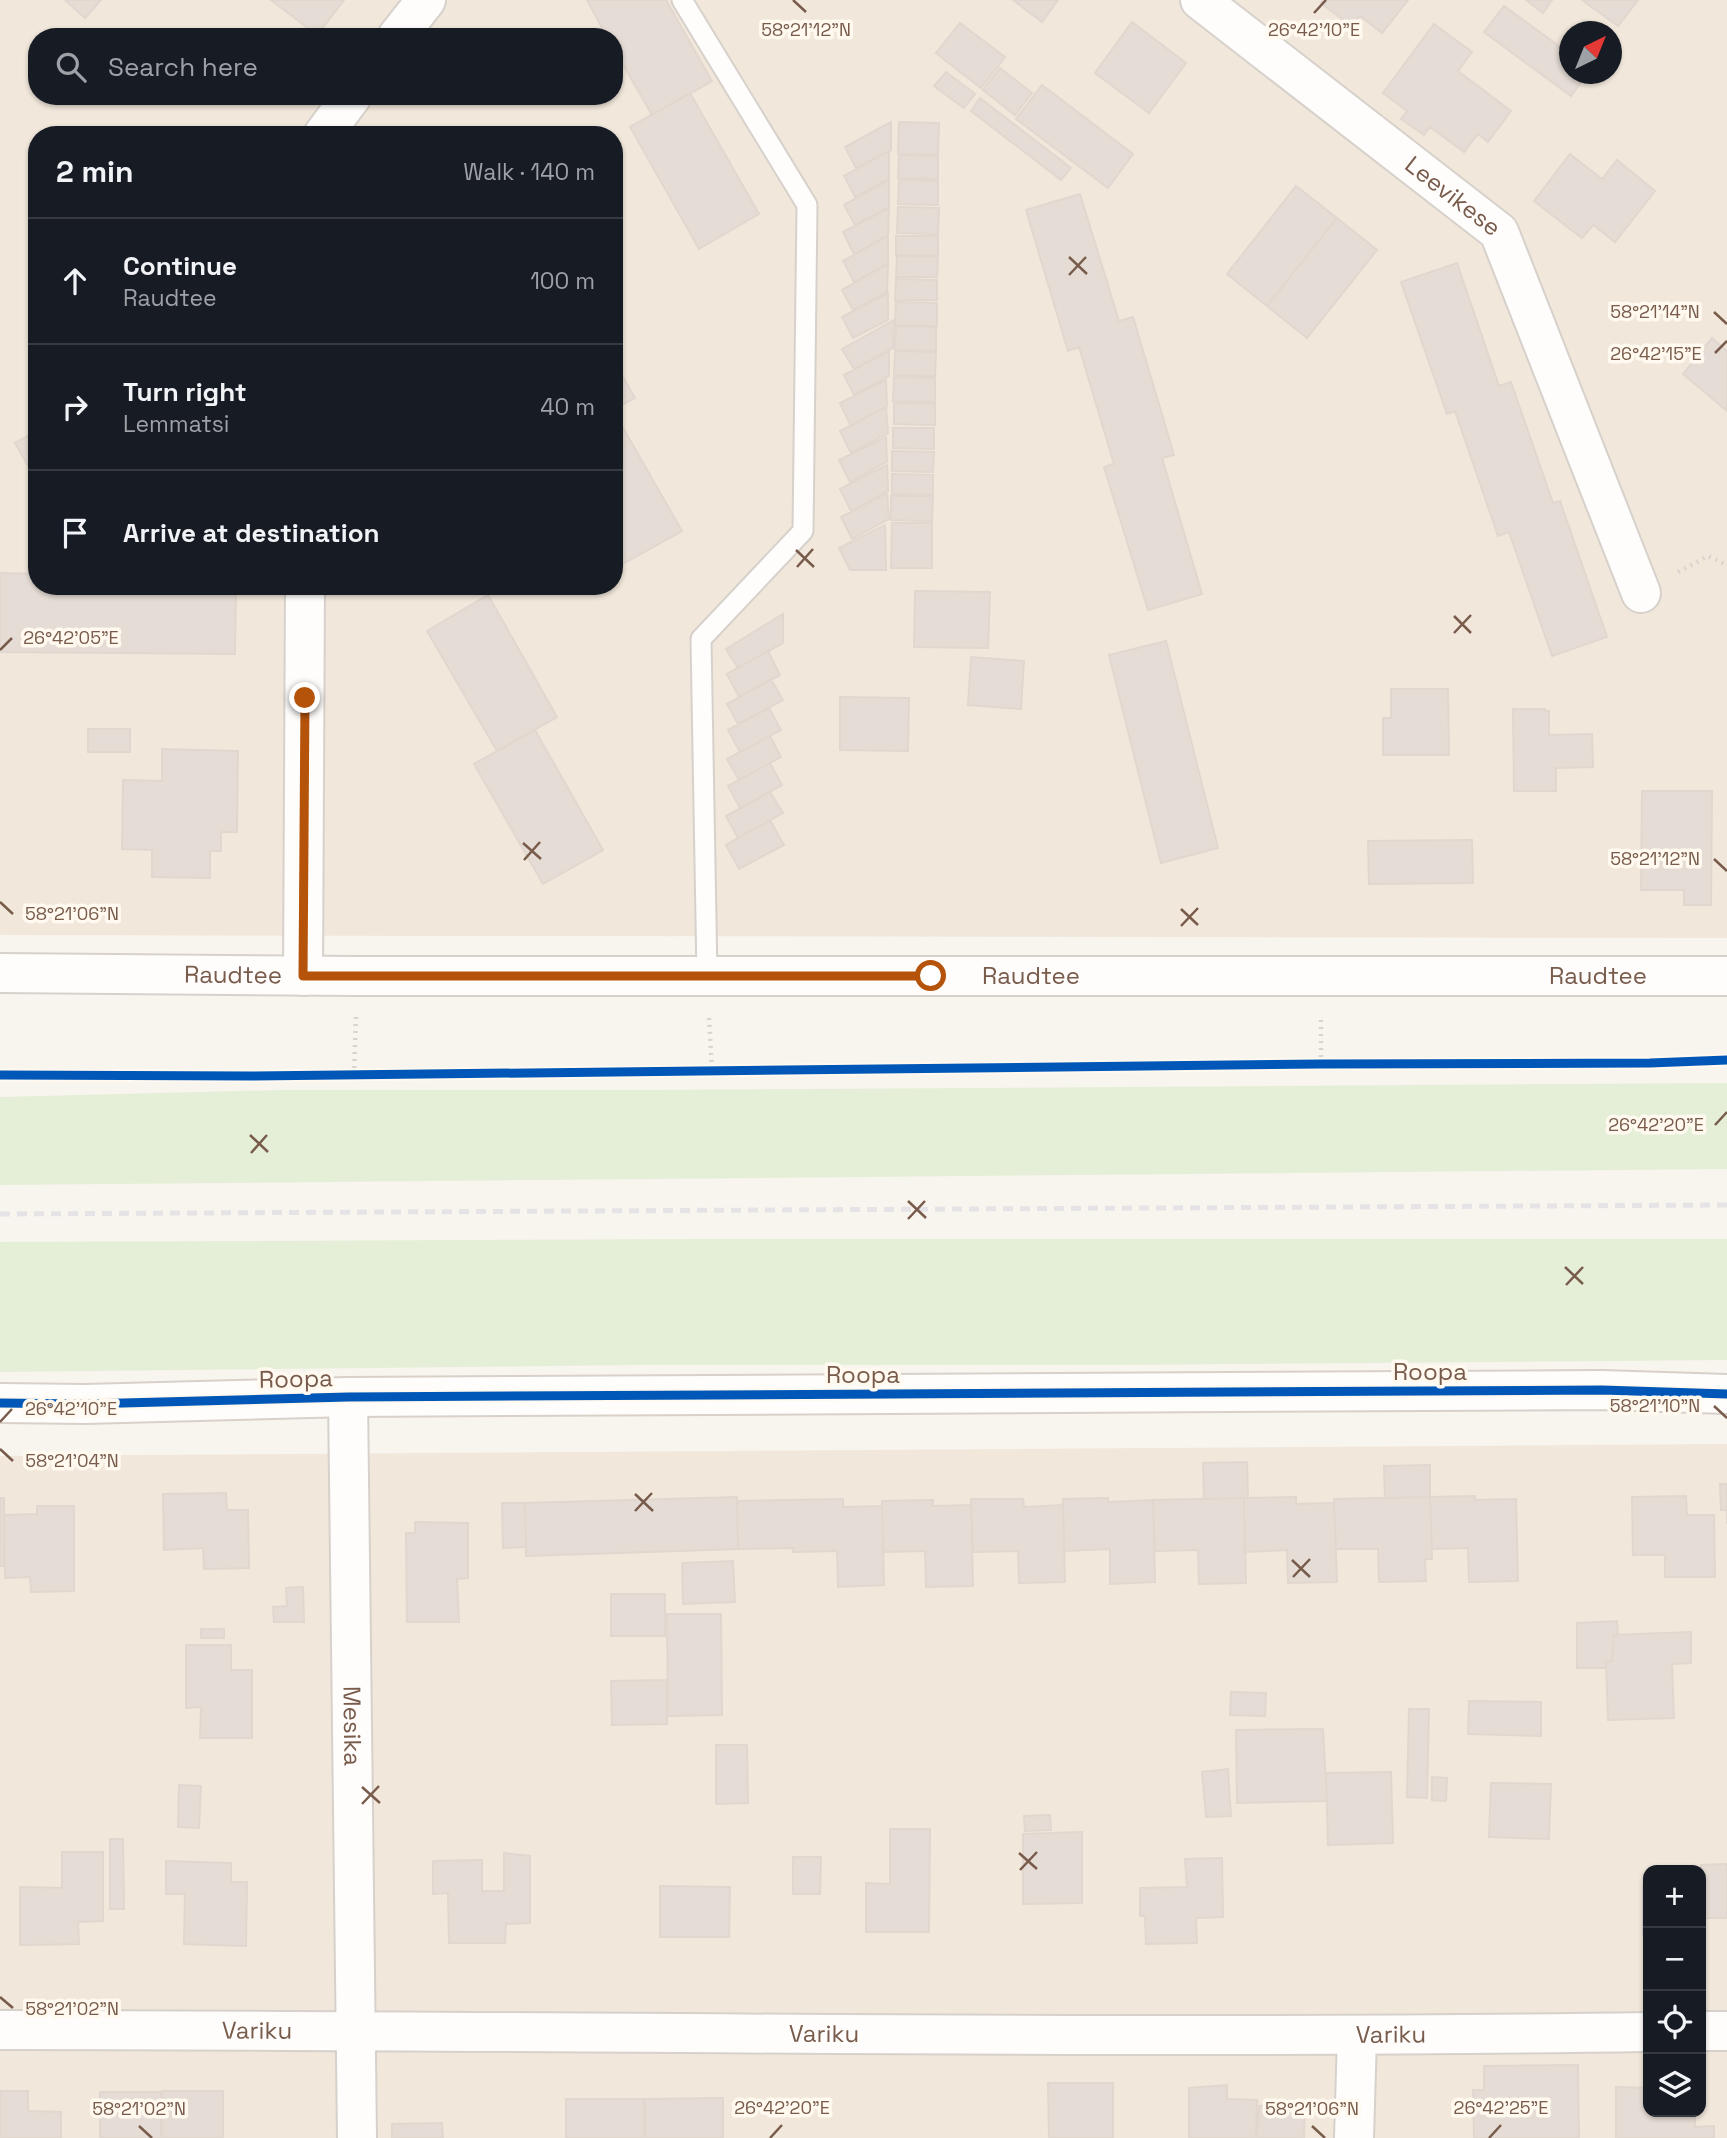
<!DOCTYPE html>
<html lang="en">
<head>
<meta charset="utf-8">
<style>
  body { margin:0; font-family:"Space Grotesk",sans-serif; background:#20242c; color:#f1f3f6 }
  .controls { position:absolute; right:21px; bottom:21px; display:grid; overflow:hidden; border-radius:14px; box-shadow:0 2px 5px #0004 }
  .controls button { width:63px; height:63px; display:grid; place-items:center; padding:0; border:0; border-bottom:2px solid #363941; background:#171b24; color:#f1f3f6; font:35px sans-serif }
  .compass { position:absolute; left:1559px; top:21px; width:63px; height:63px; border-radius:50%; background:#171b24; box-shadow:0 2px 5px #0004; rotate:43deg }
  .stop { position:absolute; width:21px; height:21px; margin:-16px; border:5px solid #b45309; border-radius:50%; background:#fff }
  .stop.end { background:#b45309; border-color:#fff; box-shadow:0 2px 7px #0008 }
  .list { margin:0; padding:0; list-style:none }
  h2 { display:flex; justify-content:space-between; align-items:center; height:91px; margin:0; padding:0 28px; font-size:30px }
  h2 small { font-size:23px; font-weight:400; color:#9ea1a6 }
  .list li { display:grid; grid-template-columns:46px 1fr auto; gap:21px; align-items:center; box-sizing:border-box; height:126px; padding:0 28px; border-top:2px solid #363941 }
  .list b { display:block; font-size:26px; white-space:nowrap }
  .list p { margin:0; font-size:23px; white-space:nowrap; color:#9ea1a6 }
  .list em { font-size:23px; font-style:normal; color:#9ea1a6 }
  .icon { flex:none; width:38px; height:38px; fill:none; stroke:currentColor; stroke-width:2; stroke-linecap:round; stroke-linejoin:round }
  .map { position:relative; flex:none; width:1727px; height:2138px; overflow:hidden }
  .search { position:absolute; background:#171b24; box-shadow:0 2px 5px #0004; left:28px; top:28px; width:595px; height:77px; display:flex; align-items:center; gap:18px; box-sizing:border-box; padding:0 24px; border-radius:28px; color:#9ea1a6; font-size:26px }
  .panel { position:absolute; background:#171b24; box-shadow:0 2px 5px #0004; left:28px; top:126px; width:595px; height:469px; border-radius:28px }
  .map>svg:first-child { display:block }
</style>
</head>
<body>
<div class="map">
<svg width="1727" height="2138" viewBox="0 0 1727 2138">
  <rect width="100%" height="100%" fill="#f8f4ee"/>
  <!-- residential -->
  <path fill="#f1e7db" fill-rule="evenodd" d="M 0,0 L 1727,0 L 1727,938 L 0,935 ZM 1570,32 L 1612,32 L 1612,74 L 1570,74 ZM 37,37 L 614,37 L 614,96 L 37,96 ZM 37,135 L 614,135 L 614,586 L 37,586 Z
    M 1727,1444 L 1727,2138 L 0,2138 L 0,1456 ZM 1648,1870 L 1701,1870 L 1701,2112 L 1648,2112 Z"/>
  <!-- green -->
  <path fill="#e5efd8" d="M 1727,1083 L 1727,1169 L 0,1185 L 0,1097 L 279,1090 L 654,1090 Z
    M 709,1239 L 1727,1239 L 1727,1360 L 1122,1365 L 637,1365 L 0,1372 L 0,1242 Z"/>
  <!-- building -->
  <path fill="#e5ddd5" stroke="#e1d7cf" stroke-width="2" d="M 65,0 L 101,0 L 85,18 Z
    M 271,0 L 344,0 L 317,35 Z
    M 587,0 L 666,0 L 712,81 L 652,115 L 614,49 L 614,37 L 607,37 Z
    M 1013,0 L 1058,0 L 1042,22 Z
    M 1324,0 L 1408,0 L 1382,33 L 1360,16 L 1351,26 L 1321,3 Z
    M 1526,0 L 1552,0 L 1543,13 Z
    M 1582,0 L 1638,0 L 1618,26 Z
    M 1504,6 L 1570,54 L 1570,74 L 1587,74 L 1571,96 L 1484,32 Z
    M 1132,22 L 1186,63 L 1149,113 L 1095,73 Z
    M 960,23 L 1005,57 L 981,88 L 936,53 Z
    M 1434,24 L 1472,52 L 1458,71 L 1511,111 L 1488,142 L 1478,134 L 1464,152 L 1430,127 L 1424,135 L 1401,119 L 1407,111 L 1383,93 Z
    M 1000,68 L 1032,93 L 1015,115 L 983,90 Z
    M 946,72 L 975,94 L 964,108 L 934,86 Z
    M 1042,85 L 1133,154 L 1108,188 L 1016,119 Z
    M 690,93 L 759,214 L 699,249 L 630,127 Z
    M 980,98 L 1071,168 L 1061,180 L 971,111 Z
    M 891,122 L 891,150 L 856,168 L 845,147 Z
    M 899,122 L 939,123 L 938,155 L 898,154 Z
    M 889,151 L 889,179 L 855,197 L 844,176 Z
    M 1570,154 L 1602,179 L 1617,160 L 1655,191 L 1615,242 L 1593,225 L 1582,238 L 1534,201 Z
    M 899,155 L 938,156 L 938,179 L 898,178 Z
    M 889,180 L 889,207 L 855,225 L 844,205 Z
    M 899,180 L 938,181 L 938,205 L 898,204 Z
    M 1296,186 L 1337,218 L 1267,306 L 1227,274 Z
    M 1080,194 L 1119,321 L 1133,317 L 1174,455 L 1162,458 L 1202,594 L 1148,610 L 1104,467 L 1114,464 L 1079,347 L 1068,351 L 1026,210 Z
    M 898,207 L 939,208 L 938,234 L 897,233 Z
    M 889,208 L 888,235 L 854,254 L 843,232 Z
    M 1337,218 L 1377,250 L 1307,338 L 1267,306 Z
    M 888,236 L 888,263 L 854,282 L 843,261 Z
    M 896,236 L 938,236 L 938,255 L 896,255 Z
    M 897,256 L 938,257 L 937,277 L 896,277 Z
    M 1457,263 L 1499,386 L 1511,382 L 1553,503 L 1560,501 L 1607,637 L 1552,656 L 1509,532 L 1498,536 L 1455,411 L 1447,414 L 1401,282 Z
    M 888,264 L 887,292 L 853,310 L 842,290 Z
    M 896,279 L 937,280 L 937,300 L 895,300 Z
    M 888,293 L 888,320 L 853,338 L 842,317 Z
    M 896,302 L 937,303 L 937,326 L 895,325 Z
    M 894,320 L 893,348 L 854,369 L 842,349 Z
    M 896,326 L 936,327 L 936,351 L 895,350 Z
    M 1712,338 L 1727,351 L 1727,411 L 1683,374 Z
    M 889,351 L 889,376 L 854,395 L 844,375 Z
    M 895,351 L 936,352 L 935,376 L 894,375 Z
    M 614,361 L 635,398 L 614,409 Z
    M 894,377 L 935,378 L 935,402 L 893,401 Z
    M 886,380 L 887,406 L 851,426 L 840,403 Z
    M 894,403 L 935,404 L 935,425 L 894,424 Z
    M 886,407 L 888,433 L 851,453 L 840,431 Z
    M 614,412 L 682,531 L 621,565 L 614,553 Z
    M 893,428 L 934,428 L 934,449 L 893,448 Z
    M 37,431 L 37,461 L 28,466 L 15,443 Z
    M 886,437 L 887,462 L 850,482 L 839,460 Z
    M 892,451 L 934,452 L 933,472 L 892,471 Z
    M 887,465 L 888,491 L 851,511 L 840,489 Z
    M 892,474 L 933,475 L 933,495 L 892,494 Z
    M 887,493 L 889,519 L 852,539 L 841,517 Z
    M 891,496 L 933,496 L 932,521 L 891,520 Z
    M 892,523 L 932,523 L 932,568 L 891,568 Z
    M 885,525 L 886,570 L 850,570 L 839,548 Z
    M 0,573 L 37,574 L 37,586 L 236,586 L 235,654 L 0,652 Z
    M 915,591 L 990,592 L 988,648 L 914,647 Z
    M 488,595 L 557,717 L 497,751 L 427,631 Z
    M 783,614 L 783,643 L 738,668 L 726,649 Z
    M 1166,641 L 1218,848 L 1161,863 L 1109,655 Z
    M 768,651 L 780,675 L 739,697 L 727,674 Z
    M 971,657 L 1024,661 L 1021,709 L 968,705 Z
    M 771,679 L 783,700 L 738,724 L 727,704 Z
    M 1391,689 L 1448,689 L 1449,755 L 1383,755 L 1383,718 L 1391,718 Z
    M 840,697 L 909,698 L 908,751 L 840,750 Z
    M 769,708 L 781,730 L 740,752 L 728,730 Z
    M 1513,709 L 1545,709 L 1545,711 L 1549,711 L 1549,735 L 1592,734 L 1593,767 L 1556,768 L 1556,791 L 1514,791 Z
    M 88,729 L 130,729 L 130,752 L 88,752 Z
    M 535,730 L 603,850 L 543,884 L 474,764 Z
    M 770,736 L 781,757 L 739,780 L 727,759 Z
    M 162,749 L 238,751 L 237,832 L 221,832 L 221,851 L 210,851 L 210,878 L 152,877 L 152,850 L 122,849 L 123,780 L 162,781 Z
    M 770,763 L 782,785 L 740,808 L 728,786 Z
    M 1642,791 L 1712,791 L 1711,905 L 1684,905 L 1684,890 L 1641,890 Z
    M 770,792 L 783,813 L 738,838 L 726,816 Z
    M 770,820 L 784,845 L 739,869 L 726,845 Z
    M 1472,840 L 1473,883 L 1369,884 L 1368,841 Z
    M 1247,1462 L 1248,1498 L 1204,1499 L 1203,1463 Z
    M 1430,1465 L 1430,1497 L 1385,1498 L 1384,1466 Z
    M 1720,1484 L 1727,1484 L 1727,1524 L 1727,1510 L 1721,1510 Z
    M 226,1493 L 227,1510 L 248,1510 L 249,1568 L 204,1569 L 203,1548 L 164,1550 L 163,1494 Z
    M 1475,1496 L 1475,1500 L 1516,1499 L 1518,1581 L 1469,1582 L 1468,1548 L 1432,1549 L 1430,1497 Z
    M 1686,1496 L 1687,1515 L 1714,1515 L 1715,1577 L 1665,1577 L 1665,1555 L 1633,1555 L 1632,1497 Z
    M 737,1497 L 738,1549 L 526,1556 L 525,1503 Z
    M 1296,1497 L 1296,1504 L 1334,1503 L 1337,1582 L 1288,1583 L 1287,1550 L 1245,1552 L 1244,1498 Z
    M 1430,1497 L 1432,1559 L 1425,1559 L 1426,1581 L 1379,1582 L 1378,1549 L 1336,1549 L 1334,1499 Z
    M 0,1498 L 4,1498 L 4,1566 L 0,1566 Z
    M 1108,1498 L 1108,1502 L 1153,1500 L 1155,1582 L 1110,1584 L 1110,1549 L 1064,1551 L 1063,1499 Z
    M 1244,1498 L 1246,1583 L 1199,1584 L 1198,1550 L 1155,1551 L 1153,1500 Z
    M 843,1499 L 843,1507 L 882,1506 L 884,1585 L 838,1587 L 837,1551 L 793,1552 L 793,1548 L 738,1549 L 737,1501 Z
    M 971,1499 L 1023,1499 L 1024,1507 L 1063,1505 L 1065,1582 L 1019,1583 L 1018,1551 L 973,1552 Z
    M 933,1500 L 933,1506 L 971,1505 L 973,1586 L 926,1587 L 925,1551 L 883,1552 L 882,1501 Z
    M 502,1503 L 525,1503 L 526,1547 L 503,1548 Z
    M 37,1506 L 74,1506 L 74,1591 L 31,1592 L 30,1577 L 5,1578 L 4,1515 L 37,1514 Z
    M 415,1522 L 468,1523 L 468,1578 L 457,1579 L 459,1622 L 407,1622 L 406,1533 L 415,1533 Z
    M 733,1561 L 735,1602 L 683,1604 L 682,1563 Z
    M 303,1587 L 304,1622 L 274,1622 L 273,1607 L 287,1606 L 286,1588 Z
    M 611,1594 L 665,1594 L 665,1636 L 611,1636 Z
    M 667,1614 L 721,1614 L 722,1715 L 668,1716 Z
    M 1617,1621 L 1618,1635 L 1614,1635 L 1612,1661 L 1606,1662 L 1606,1668 L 1577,1668 L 1577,1623 Z
    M 201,1629 L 224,1629 L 224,1638 L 201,1638 Z
    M 1691,1632 L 1691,1663 L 1672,1664 L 1674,1718 L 1608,1720 L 1606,1662 L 1612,1661 L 1614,1635 Z
    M 186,1645 L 231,1645 L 231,1670 L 252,1670 L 252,1738 L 200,1738 L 201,1707 L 186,1708 Z
    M 667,1680 L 667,1724 L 612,1725 L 611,1681 Z
    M 1231,1692 L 1266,1693 L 1265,1716 L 1230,1715 Z
    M 1469,1701 L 1541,1702 L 1541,1736 L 1468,1734 Z
    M 1409,1709 L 1429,1709 L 1427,1798 L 1407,1797 Z
    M 1323,1729 L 1327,1801 L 1237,1803 L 1236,1730 Z
    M 716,1745 L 747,1745 L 748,1803 L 716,1804 Z
    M 1228,1769 L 1231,1816 L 1206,1817 L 1202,1772 Z
    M 1391,1772 L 1393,1843 L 1328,1845 L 1326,1773 Z
    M 1432,1777 L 1447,1778 L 1446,1801 L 1432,1800 Z
    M 1491,1783 L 1551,1784 L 1549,1839 L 1489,1837 Z
    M 179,1785 L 201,1786 L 199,1828 L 178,1827 Z
    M 1050,1815 L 1051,1830 L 1025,1831 L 1024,1816 Z
    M 890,1829 L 930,1829 L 929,1932 L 866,1932 L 866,1883 L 890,1884 Z
    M 1082,1832 L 1082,1903 L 1023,1904 L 1023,1834 Z
    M 110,1839 L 123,1839 L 124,1909 L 110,1909 Z
    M 62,1852 L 103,1852 L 103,1921 L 78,1922 L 79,1944 L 20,1945 L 20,1887 L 62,1888 Z
    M 504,1853 L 530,1856 L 530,1923 L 506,1924 L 505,1943 L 449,1943 L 448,1893 L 433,1894 L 433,1861 L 482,1860 L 482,1891 L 504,1891 Z
    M 793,1857 L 821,1857 L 820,1894 L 793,1894 Z
    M 1222,1858 L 1223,1917 L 1196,1918 L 1197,1943 L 1146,1944 L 1145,1916 L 1140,1916 L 1140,1888 L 1187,1887 L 1185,1859 Z
    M 166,1861 L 231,1863 L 231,1882 L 247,1882 L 246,1946 L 184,1944 L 185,1894 L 166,1894 Z
    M 1727,1864 L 1727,1918 L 1701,1918 L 1701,1865 Z
    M 1643,1885 L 1648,1885 L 1648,1935 L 1643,1935 Z
    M 660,1886 L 730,1887 L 729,1937 L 660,1937 Z
    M 1578,2065 L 1579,2138 L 1474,2138 L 1473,2090 L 1484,2090 L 1484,2066 Z
    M 1048,2083 L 1113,2083 L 1113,2138 L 1049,2138 Z
    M 1227,2085 L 1227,2099 L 1257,2100 L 1256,2138 L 1189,2138 L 1189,2088 Z
    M 1616,2087 L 1648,2088 L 1648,2112 L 1695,2112 L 1695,2127 L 1714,2126 L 1714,2138 L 1616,2138 Z
    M 0,2091 L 28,2091 L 28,2111 L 61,2112 L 61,2138 L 0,2138 Z
    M 162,2091 L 223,2091 L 223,2138 L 162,2138 Z
    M 100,2092 L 161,2092 L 161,2138 L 100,2138 Z
    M 723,2098 L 723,2138 L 645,2138 L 645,2099 Z
    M 566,2099 L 644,2099 L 644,2138 L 566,2138 Z
    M 1305,2102 L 1304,2138 L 1257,2138 L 1259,2106 Z
    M 442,2123 L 443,2138 L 392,2138 L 392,2124 Z"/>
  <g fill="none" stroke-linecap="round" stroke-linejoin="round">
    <defs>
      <path id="lane" d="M 682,0 L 807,205 L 803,531 L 701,639 L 707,976"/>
      <g id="street">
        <path id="s1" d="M 1200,0 L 1499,232 L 1641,593"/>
        <path d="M 397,37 L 426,0"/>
        <path d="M 323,135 L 352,96"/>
        <path id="s2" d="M 0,973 L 357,976 L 1727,976"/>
        <path d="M 303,976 L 305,586"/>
        <path id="s3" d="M 348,1397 L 357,2138"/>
        <path id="s4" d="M 0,2030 C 549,2030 1099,2040 1648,2032"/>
        <path d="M 1701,2031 L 1727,2031"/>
        <path d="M 1354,2138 L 1357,2036"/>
      </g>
      <path id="secondary" d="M 0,1403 L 85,1404 L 348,1397 L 1602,1390 L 1727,1394"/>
    </defs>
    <!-- lane casing -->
    <use href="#lane" stroke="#d7d1cb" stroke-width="23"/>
    <!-- street casing -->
    <use href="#street" stroke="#d7d1cb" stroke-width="42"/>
    <!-- secondary casing -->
    <use href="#secondary" stroke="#d8d0c9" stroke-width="42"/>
    <!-- path -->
    <path stroke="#dad3ce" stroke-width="4.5" stroke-dasharray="2 5" stroke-linecap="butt" d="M 1678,572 L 1708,556 L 1727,565
      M 709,1018 L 712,1070
      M 1321,1064 L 1321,1016
      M 354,1075 L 356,1016"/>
    <!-- lane -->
    <use href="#lane" stroke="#fefdfc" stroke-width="19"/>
    <!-- street -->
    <use href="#street" stroke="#fefdfc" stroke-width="38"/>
    <!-- secondary -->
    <use href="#secondary" stroke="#fefdfc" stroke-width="38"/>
    <!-- rail -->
    <path stroke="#e5e3e6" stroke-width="5" stroke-dasharray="10 7" stroke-linecap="butt" d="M 0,1214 L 1727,1205"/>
    <defs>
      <path id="cycleway" d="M 0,1075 L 252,1076 L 1321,1064 L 1650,1063 L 1727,1060
        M 0,1403 L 85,1404 L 348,1397 L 1602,1390 L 1727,1394"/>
    </defs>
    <!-- cycleway casing -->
    <use href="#cycleway" stroke="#fff9ef" stroke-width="13"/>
    <!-- cycleway -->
    <use href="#cycleway" stroke="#0057b8" stroke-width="9"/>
  </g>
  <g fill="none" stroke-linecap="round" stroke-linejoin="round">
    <!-- route -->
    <path stroke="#b45309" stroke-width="9" d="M 305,698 L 303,976 L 931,976"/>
  </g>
  <!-- ticks -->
  <path fill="none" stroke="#785b4b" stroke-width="2.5" d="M 793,0 L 806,12M 1314,13 L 1326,0M 1069,257 L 1087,274M 1069,275 L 1086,257M 1714,312 L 1727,324M 1715,353 L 1727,341M 796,550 L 814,567M 797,567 L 813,549M 1454,616 L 1471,633M 1454,633 L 1471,615M 0,650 L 12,638M 523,843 L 541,859M 1714,859 L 1727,871M 524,860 L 540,842M 0,902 L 13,914M 1181,909 L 1198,925M 1181,926 L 1198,908M 1715,1125 L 1727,1112M 250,1135 L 268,1152M 251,1153 L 267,1135M 908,1201 L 926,1218M 908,1219 L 925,1201M 1565,1267 L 1583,1284M 1566,1285 L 1583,1267M 1714,1406 L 1727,1418M 0,1422 L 12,1409M 0,1449 L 13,1461M 635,1494 L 653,1511M 635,1511 L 652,1493M 1292,1560 L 1310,1577M 1293,1577 L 1310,1559M 362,1787 L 380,1803M 362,1804 L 379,1786M 1019,1853 L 1037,1869M 1020,1870 L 1037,1852M 0,1997 L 13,2008M 139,2126 L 152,2138M 1312,2126 L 1325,2138M 770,2138 L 782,2125M 1489,2138 L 1501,2125"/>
  <g text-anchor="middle" stroke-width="7" stroke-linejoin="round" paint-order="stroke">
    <!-- street labels -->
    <g font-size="24" fill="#785b4b" stroke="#fff9ef">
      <text dy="8" stroke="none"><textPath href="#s1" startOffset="320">Leevikese</textPath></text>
      <text dy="8" stroke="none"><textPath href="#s2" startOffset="233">Raudtee</textPath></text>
      <text dy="8" stroke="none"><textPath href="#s2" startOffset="1031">Raudtee</textPath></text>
      <text dy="8" stroke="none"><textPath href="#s2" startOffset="1598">Raudtee</textPath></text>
      <text x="1430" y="1380">Roopa</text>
      <text x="863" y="1383">Roopa</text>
      <text transform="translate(296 1379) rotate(-1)" y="8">Roopa</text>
      <text dy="8" stroke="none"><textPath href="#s3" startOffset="329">Mesika</textPath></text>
      <text dy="8" stroke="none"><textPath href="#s4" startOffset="257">Variku</textPath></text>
      <text dy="8" stroke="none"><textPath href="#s4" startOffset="824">Variku</textPath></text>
      <text dy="8" stroke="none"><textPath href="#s4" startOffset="1391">Variku</textPath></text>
    </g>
  </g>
  <g font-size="18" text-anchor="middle" fill="#785b4b" stroke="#fff9ef" stroke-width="7" stroke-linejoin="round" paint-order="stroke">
    <text x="806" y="36">58°21'12"N</text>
    <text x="1314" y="36">26°42'10"E</text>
    <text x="1655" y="318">58°21'14"N</text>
    <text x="1656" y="360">26°42'15"E</text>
    <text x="71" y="644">26°42'05"E</text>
    <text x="1655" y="865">58°21'12"N</text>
    <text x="72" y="920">58°21'06"N</text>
    <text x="1656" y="1131">26°42'20"E</text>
    <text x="1655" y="1412">58°21'10"N</text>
    <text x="71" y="1415">26°42'10"E</text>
    <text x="72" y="1467">58°21'04"N</text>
    <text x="72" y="2015">58°21'02"N</text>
    <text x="782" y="2114">26°42'20"E</text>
    <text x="1501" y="2114">26°42'25"E</text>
    <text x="139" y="2115">58°21'02"N</text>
    <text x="1312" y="2115">58°21'06"N</text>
  </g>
</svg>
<div class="controls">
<button>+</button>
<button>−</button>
<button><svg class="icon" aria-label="locate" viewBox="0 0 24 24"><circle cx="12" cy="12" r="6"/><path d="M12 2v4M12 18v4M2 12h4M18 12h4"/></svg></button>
<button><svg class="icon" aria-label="layers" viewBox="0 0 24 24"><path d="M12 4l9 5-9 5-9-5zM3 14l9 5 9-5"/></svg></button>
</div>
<svg class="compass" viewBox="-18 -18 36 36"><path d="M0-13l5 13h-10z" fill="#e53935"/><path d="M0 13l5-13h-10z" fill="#9ea1a6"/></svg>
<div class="stop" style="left:931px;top:976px"></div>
<div class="stop end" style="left:305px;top:698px"></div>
<div class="search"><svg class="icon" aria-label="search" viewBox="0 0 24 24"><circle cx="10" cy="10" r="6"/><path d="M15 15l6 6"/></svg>Search here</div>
<section class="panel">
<h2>2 min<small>Walk · 140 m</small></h2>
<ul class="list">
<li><svg class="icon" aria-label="ahead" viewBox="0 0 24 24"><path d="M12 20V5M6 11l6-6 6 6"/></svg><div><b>Continue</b><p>Raudtee</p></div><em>100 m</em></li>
<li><svg class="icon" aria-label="right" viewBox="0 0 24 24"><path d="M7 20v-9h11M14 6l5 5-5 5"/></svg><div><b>Turn right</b><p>Lemmatsi</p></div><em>40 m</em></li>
<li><svg class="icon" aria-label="arrive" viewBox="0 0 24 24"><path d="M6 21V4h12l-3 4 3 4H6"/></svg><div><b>Arrive at destination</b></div></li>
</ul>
</section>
</div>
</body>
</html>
